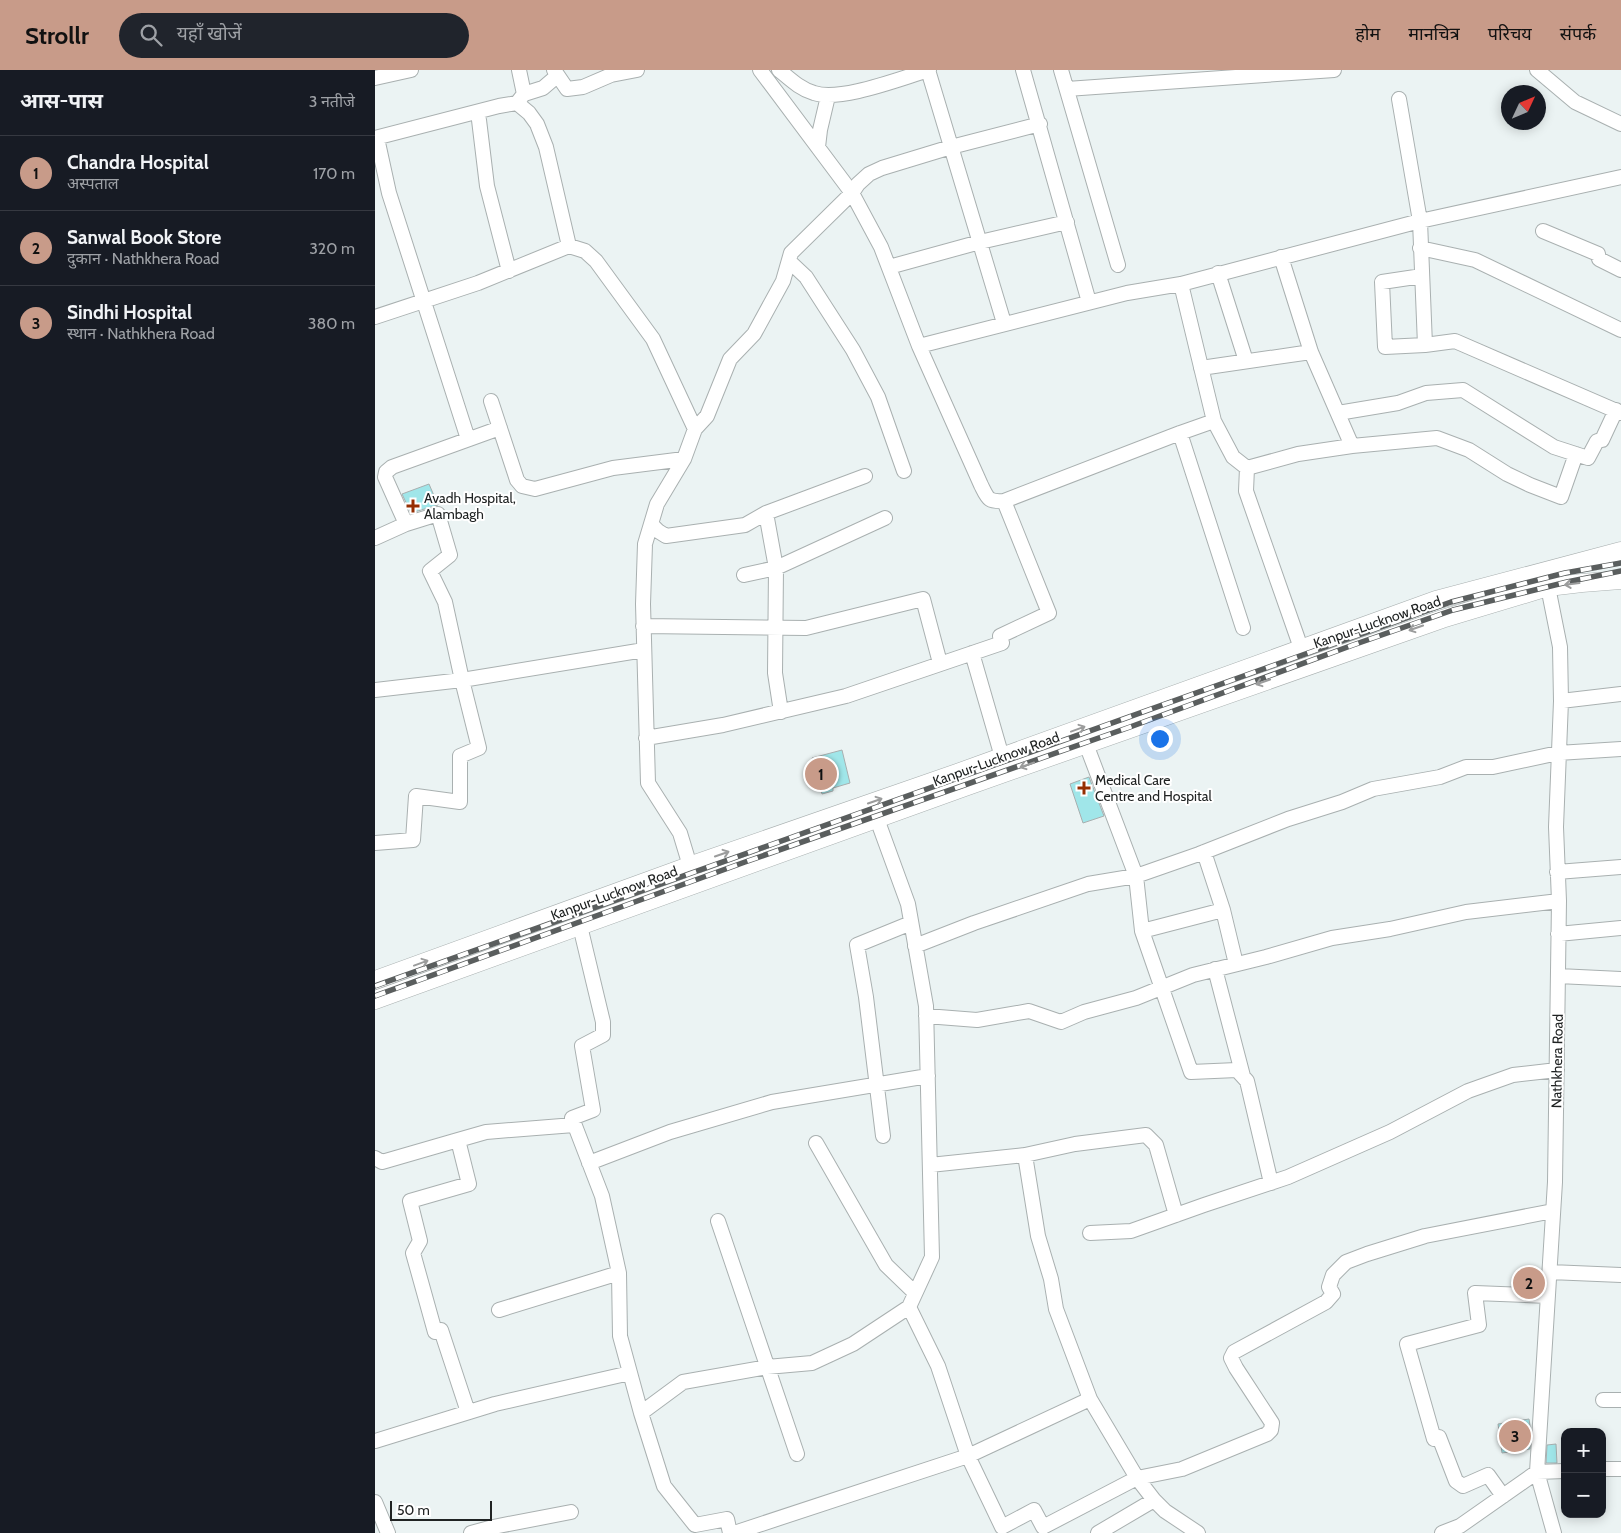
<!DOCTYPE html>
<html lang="hi">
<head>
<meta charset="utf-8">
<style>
  body { margin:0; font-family:Cabin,"Noto Sans Devanagari",sans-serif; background:#20242c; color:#f1f3f6 }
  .controls { position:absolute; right:15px; bottom:15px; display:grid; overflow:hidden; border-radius:10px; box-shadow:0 2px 12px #0003 }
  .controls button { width:45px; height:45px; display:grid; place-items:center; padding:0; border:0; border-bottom:1px solid #363941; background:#171b24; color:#f1f3f6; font:25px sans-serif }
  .compass { position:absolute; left:1126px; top:15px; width:45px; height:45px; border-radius:50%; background:#171b24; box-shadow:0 2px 12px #0003; rotate:46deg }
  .scale { position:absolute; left:15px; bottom:12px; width:102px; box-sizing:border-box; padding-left:5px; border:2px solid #202323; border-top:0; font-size:14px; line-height:18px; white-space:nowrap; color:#202323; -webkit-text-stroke:4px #fff; paint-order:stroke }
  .you { position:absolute; left:784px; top:668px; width:18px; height:18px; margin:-12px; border:4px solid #fff; border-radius:50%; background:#1a73e8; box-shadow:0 0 0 8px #1a73e833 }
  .badge { display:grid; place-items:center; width:32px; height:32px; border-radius:50%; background:#c89b89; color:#111; font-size:16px; font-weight:700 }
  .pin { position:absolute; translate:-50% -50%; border:2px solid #fff; box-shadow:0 1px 5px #0006 }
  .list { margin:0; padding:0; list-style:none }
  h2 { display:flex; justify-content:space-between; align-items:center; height:65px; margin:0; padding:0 20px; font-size:21px }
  h2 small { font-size:16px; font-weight:400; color:#9ea1a6 }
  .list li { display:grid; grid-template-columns:32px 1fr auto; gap:15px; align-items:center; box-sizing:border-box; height:75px; padding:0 20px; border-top:1px solid #363941 }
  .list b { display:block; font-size:19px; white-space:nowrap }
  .list p { margin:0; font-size:16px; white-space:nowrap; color:#9ea1a6 }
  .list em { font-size:16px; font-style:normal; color:#9ea1a6 }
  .icon { flex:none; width:28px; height:28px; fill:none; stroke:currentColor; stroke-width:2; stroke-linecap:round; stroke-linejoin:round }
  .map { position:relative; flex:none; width:1246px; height:1463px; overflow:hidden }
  header { display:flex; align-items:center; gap:30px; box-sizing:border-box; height:70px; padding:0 25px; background:#c89b89; color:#111 }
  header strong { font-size:24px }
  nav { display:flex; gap:28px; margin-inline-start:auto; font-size:18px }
  .search { width:350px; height:45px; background:#20242c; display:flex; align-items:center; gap:12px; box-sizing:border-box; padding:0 18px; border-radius:28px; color:#9ea1a6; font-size:19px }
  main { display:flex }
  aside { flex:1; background:#171b24 }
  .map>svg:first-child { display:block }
</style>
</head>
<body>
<header>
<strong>Strollr</strong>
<div class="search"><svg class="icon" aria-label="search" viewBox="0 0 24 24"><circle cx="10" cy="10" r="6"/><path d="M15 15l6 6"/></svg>यहाँ खोजें</div>
<nav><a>होम</a><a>मानचित्र</a><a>परिचय</a><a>संपर्क</a></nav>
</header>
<main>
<aside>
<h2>आस-पास<small>3 नतीजे</small></h2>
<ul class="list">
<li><span class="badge">1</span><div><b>Chandra Hospital</b><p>अस्पताल</p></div><em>170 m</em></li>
<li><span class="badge">2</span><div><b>Sanwal Book Store</b><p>दुकान · Nathkhera Road</p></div><em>320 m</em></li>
<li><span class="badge">3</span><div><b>Sindhi Hospital</b><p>स्थान · Nathkhera Road</p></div><em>380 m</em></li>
</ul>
</aside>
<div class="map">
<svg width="1246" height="1463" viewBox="0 0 1246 1463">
  <rect width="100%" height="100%" fill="#ebf3f3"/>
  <!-- building -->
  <path fill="#a0e6e9" stroke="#a8afaf" d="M 54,414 L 63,435 L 36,443 L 27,424 Z
    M 467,680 L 475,713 L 458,718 L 458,721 L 447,724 L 437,688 Z
    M 714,707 L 729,746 L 708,753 L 695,714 Z
    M 1140,1205 L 1165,1206 L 1165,1217 L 1139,1216 Z
    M 1154,1349 L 1156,1362 L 1155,1379 L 1127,1383 L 1123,1354 Z
    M 1181,1374 L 1182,1393 L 1171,1393 L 1172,1375 Z"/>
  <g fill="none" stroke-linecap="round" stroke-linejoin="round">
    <defs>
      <path id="minor" d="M 144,0 L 149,24
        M 179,0 L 192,19 L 208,17 L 236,5 L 262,0
        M 385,0 L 477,123 L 506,177 L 544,276 L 606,415 C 613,429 613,432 629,431 L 805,363 L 839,351 L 806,214
        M 404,0 C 415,9 425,19 439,23 C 466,32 526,8 554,0
        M 553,0 L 629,253
        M 648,0 L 714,232
        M 686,0 L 743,195
        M 1162,0 L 1200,32 L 1246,54
        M 0,8 L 36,0
        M 692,19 L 959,0
        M 1024,29 L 1045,151 L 1050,275
        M 142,33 L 149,24 L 168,18 L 182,6
        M 104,50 L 112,116 L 134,201
        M 0,68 L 124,36 L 142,33 L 154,43 L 162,54 L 171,77 L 194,176
        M 2,68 L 14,123 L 93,369
        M 443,77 L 445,60 L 453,26
        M 1168,161 L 1223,184 L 1224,189 L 1246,200
        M 1045,178 L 1100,190 L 1246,260
        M 906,187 L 936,282 L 977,376 L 1062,368 L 1094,380 L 1132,404 L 1155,415 L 1186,427 L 1201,384
        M 414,191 L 431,207 L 478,280 L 503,327 L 529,401
        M 514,197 L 605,172 L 692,152
        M 843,203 L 871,291
        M 1047,206 L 1007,212 L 1010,277 L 1050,275 L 1080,271 L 1246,343
        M 0,247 L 103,213 L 194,176 L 210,181 L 221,191 L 278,269 L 320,359
        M 544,276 L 752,223 L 806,214 L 1045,151 L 1246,107
        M 826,298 L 936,282
        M 116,331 L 142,410 L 147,416 L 160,419 L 238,398 L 309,389
        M 963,343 L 1023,333 L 1051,323 L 1088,320 L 1179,377 L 1213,388 L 1222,371 L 1227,370 L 1241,340
        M 839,351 L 858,387 L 872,398 L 923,384 L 977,376
        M 805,363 L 868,558
        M 872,398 L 871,421 L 926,578
        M 391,443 L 401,498 L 400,603 L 406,642
        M 31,454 L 10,407 L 11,402 L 17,397 L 125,358
        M 276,454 L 283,461 L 291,466 L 370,455 L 391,443 L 490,406
        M 0,468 L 31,454 L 63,444 L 75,485 L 55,501 L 70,532 L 87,610 L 104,678 L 85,686 L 85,732 L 41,726 L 38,770 L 0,773
        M 369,505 L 401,498 L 510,448
        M 1173,517 L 1185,577 L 1186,631 L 1181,757 L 1184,831 L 1180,1112 L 1162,1402 L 1179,1463
        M 268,556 L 431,558 L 548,529 L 565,593
        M 597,583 L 627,687
        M 0,620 L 87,610 L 269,580
        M 1186,631 L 1246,624
        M 271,668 L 348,655 L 471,626 L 627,573 L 625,566 L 674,543 L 629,431
        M 711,674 L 761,806 L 767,861 L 816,1002 L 862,1000 L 872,1011 L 896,1113
        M 502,749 L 533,834 L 551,936 L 557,1187 L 534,1237 L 563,1296 L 593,1386 L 627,1457 L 659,1440 L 668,1457 L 762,1408 L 807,1399 L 892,1364 L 896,1360 L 897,1353 L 861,1298 L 856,1288 L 859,1282 L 951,1232 L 958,1224 L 954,1217 L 958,1205 L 971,1192 L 992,1184 L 1050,1166 L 1178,1141
        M 1182,802 L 1246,797
        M 318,806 L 305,763 L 273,713 L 268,534 L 270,474 L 282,434 L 309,389 L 320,359 L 332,346 L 355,289 L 379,264 L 408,211 L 416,183 L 477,123 L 483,114 L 494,104 L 507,98 L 576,77 L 665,54
        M 848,840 L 861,894
        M 205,856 L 228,952 L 228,965 L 207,976 L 218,1040 L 197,1048 L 227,1126 L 244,1203 L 245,1266 L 266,1343 L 289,1416 L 320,1455 L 352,1449 L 355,1463
        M 767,861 L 848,840 L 829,782
        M 1183,864 L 1246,858
        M 540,876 L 599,853 L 713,814 L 761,806 L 824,784 L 913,749 L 967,732 L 998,719 L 1065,707 L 1091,697 L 1118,697 L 1183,683 L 1246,679
        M 840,899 L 868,1006
        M 1183,906 L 1246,909
        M 551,946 L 602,950 L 654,941 L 686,952 L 709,942 L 761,928 L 818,905 L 891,887 L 957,868 L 1015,859 L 1091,842 L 1184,831
        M 508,1066 L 491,927 L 482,875 L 536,853
        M 83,1070 L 111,1062 L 199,1055
        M 441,1073 L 511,1195 L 540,1223
        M 650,1085 L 663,1166 L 676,1209 L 681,1239 L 715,1329 L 762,1408 L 779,1430
        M 0,1088 L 7,1092 L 83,1070 L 94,1114 L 35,1131 L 45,1171 L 38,1183 L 60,1262 L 66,1260 L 93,1342
        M 214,1093 L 295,1062 L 397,1032 L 553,1006
        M 555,1095 L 650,1085 L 700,1074 L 771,1065 L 781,1075 L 801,1145
        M 343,1151 L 422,1384
        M 715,1163 L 756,1161 L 829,1135 L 913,1107 L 1015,1062 L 1093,1021 L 1138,1005 L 1182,1000
        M 1175,1202 L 1246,1205
        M 124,1240 L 244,1203
        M 1228,1330 L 1246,1330
        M 266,1343 L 308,1312 L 392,1297 L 437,1293 L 478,1274 L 534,1237
        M 0,1371 L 120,1334 L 255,1303
        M 1227,1399 L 1246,1399
        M 1128,1426 L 1113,1405 L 1088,1416 L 1081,1411 L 1064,1367 L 1059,1369 L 1032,1274 L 1104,1255 L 1100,1223 L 1173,1226
        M 0,1432 L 13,1463
        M 96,1463 L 118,1457 L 196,1442
        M 359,1463 L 593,1386 L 715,1329
        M 723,1463 L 779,1430 L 790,1441 L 823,1463
        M 1067,1463 L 1085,1456 L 1162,1402 L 1190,1401"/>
      <path id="major" d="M 0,910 L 314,796 L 582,703 L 1061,530 L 1246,481
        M 0,930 L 587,718 L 1067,549 L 1173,517 L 1207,513 L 1246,510"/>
    </defs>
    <!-- minor casing -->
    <use href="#minor" stroke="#a9b0b0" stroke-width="16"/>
    <!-- major casing -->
    <use href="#major" stroke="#a9b0b0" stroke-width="19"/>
    <!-- minor -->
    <use href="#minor" stroke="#fff" stroke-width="14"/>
    <!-- major -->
    <use href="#major" stroke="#fff" stroke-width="18"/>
    <defs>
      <path id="rail" d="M 0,916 L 1076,532 L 1190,503 L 1246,493
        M 0,926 L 370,792 L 755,657 L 978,575 L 1078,540 L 1192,512 L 1246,501"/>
    </defs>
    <!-- rail casing -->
    <use href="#rail" stroke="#5a5e5e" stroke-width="5.5"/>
    <!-- rail -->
    <use href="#rail" stroke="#fff" stroke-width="4" stroke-dasharray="11" stroke-linecap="butt"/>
  </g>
  <!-- one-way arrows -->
  <defs><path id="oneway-shaft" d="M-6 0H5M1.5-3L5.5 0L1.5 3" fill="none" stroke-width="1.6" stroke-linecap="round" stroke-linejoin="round" transform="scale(1.25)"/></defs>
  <g stroke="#9b9c9c">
    <use href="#oneway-shaft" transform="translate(1197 514) rotate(173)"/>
    <use href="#oneway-shaft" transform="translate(1041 558) rotate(161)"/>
    <use href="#oneway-shaft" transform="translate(888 612) rotate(161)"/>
    <use href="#oneway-shaft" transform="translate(703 659) rotate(-20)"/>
    <use href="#oneway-shaft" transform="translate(652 695) rotate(161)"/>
    <use href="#oneway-shaft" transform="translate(500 731) rotate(-19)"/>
    <use href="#oneway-shaft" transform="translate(347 784) rotate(-19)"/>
    <use href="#oneway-shaft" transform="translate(46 893) rotate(-20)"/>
  </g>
  <!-- markers -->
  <g fill="#952f03" stroke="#fff" stroke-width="2">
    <path d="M35.5 428.5h5v5h5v5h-5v5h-5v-5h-5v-5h5z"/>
    <path d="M706.5 710.5h5v5h5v5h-5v5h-5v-5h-5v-5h5z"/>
  </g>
  <g text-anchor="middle" stroke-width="4" stroke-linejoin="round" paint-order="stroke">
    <!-- poi labels -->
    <g font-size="14" fill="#202323" stroke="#fff" text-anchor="start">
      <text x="49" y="433">Avadh Hospital,<tspan x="49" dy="16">Alambagh</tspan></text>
      <text x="720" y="715">Medical Care<tspan x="720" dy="16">Centre and Hospital</tspan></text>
    </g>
    <!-- street labels -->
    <g font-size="14" fill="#202323" stroke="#fff">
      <text transform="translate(1002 552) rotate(-19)" y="5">Kanpur-Lucknow Road</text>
      <text transform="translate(621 689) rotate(-20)" y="5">Kanpur-Lucknow Road</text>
      <text transform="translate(239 823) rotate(-20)" y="5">Kanpur-Lucknow Road</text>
      <text transform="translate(1182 991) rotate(-89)" y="5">Nathkhera Road</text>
    </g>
  </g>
</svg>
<div class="controls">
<button>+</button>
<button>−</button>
</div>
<svg class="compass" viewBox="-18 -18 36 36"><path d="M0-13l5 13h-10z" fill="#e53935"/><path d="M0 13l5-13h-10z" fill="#9ea1a6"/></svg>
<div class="scale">50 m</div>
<div class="you"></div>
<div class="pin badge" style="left:446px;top:704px">1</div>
<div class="pin badge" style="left:1154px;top:1213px">2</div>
<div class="pin badge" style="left:1140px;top:1366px">3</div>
</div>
</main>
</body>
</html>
